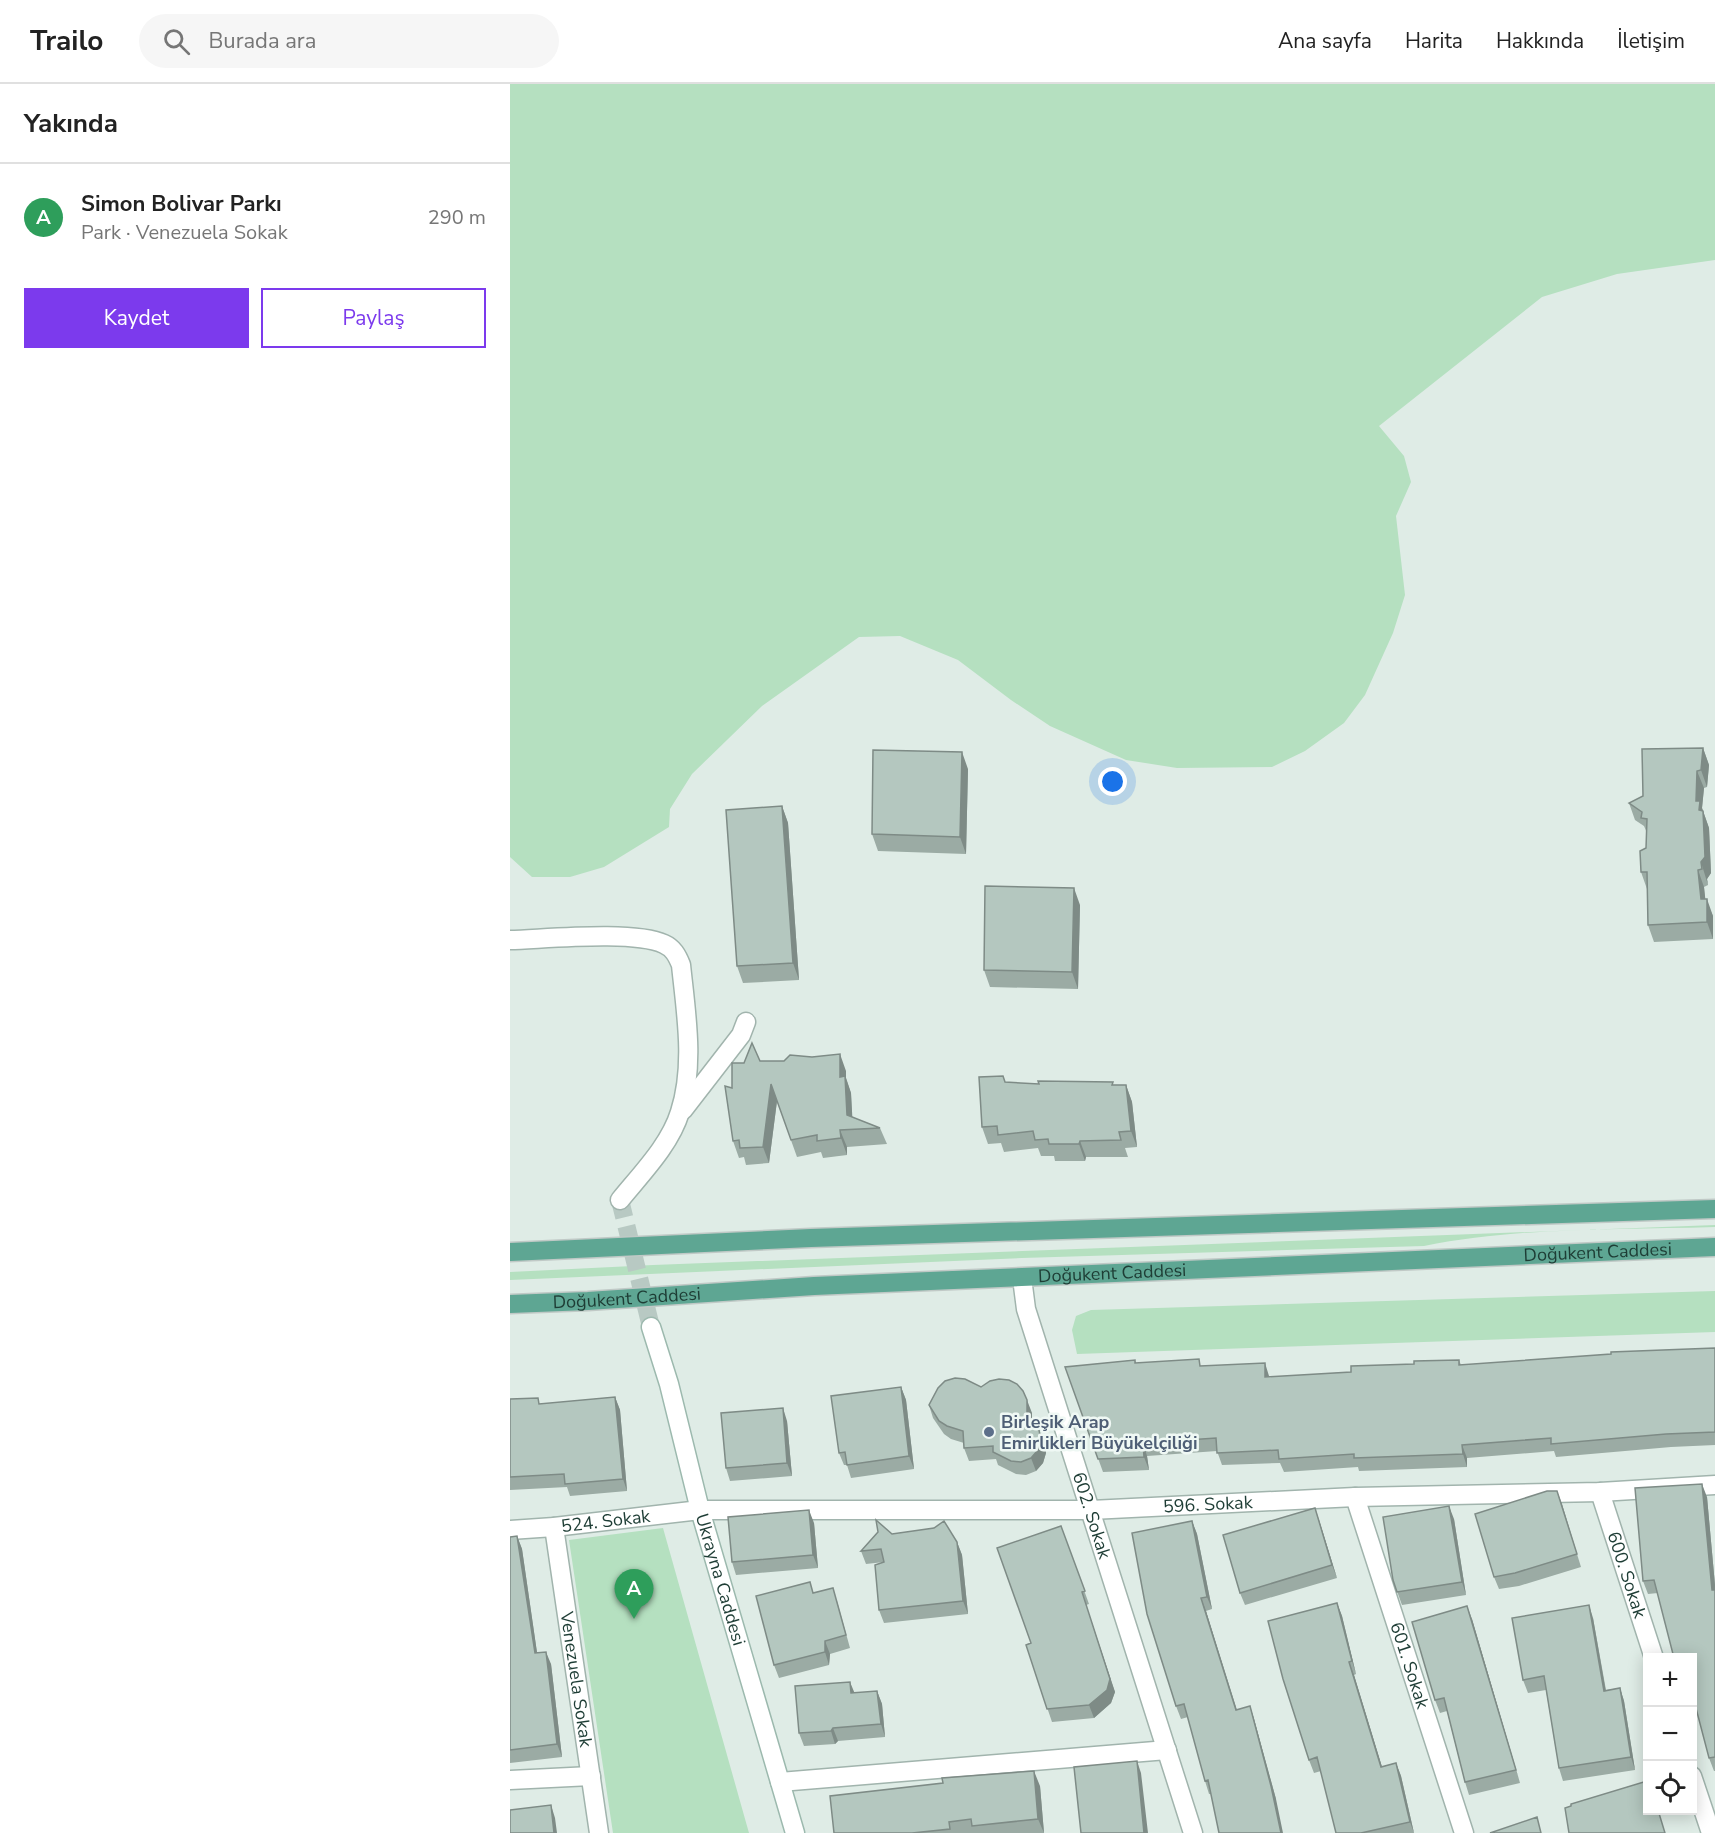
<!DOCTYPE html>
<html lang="tr">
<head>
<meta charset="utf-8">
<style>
  body { margin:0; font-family:"Nunito Sans",sans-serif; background:#f6f6f6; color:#222 }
  .controls { position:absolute; right:18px; bottom:18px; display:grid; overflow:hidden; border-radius:0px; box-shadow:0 3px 15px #0003 }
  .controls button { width:54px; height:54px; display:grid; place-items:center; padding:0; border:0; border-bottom:2px solid #e0e0e0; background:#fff; color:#222; font:30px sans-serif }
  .you { position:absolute; left:603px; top:698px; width:21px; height:21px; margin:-15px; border:4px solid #fff; border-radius:50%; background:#1a73e8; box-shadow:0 0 0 9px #1a73e833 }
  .badge { display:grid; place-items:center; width:39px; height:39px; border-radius:50%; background:#7c3aed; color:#fff; font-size:20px; font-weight:700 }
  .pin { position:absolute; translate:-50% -50px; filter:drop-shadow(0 2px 3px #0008) }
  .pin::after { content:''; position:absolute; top:32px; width:21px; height:18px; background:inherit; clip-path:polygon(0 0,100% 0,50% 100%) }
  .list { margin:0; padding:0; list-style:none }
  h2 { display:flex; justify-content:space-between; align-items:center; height:78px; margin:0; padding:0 24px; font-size:26px }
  h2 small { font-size:20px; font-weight:400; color:#767676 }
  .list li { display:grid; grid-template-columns:39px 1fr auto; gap:18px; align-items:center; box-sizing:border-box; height:108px; padding:0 24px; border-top:2px solid #e0e0e0 }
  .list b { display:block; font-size:22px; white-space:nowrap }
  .list p { margin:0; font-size:20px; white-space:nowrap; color:#767676 }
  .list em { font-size:20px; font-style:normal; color:#767676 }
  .actions { display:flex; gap:12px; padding:18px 24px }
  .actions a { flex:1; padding:14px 0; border:2px solid #7c3aed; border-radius:0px; text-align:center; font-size:21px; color:#7c3aed }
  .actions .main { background:#7c3aed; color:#fff }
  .icon { flex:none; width:33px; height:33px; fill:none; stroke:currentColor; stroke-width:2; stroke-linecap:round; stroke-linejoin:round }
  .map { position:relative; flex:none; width:1205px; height:1749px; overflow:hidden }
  header { display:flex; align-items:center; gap:36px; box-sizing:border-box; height:84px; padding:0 30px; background:#fff; border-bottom:2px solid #e0e0e0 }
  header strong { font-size:28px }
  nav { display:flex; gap:33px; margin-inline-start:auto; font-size:21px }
  .search { width:420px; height:54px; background:#f6f6f6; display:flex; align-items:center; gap:15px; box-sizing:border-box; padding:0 21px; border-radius:33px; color:#767676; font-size:22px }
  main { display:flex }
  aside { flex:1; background:#fff }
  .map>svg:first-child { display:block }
</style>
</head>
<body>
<header>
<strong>Trailo</strong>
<div class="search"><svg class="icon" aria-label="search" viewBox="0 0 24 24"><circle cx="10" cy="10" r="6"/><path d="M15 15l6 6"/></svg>Burada ara</div>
<nav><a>Ana sayfa</a><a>Harita</a><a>Hakkında</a><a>İletişim</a></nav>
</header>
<main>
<aside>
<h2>Yakında<small></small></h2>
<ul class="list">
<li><span class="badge" style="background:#2e9e5b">A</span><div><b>Simon Bolivar Parkı</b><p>Park · Venezuela Sokak</p></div><em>290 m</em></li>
</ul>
<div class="actions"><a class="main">Kaydet</a><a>Paylaş</a></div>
</aside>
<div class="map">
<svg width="1205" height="1749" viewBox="0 0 1205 1749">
  <rect width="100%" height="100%" fill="#dfece6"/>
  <!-- green -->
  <path fill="#b5e0c0" d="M 0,0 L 1205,0 L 1205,176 L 1107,190 L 1032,213 L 869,342 L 894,372 L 901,398 L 886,432 L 895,511 L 883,549 L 855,611 L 834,639 L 795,667 L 762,683 L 667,684 L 616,676 L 540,642 L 501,616 L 448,576 L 390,552 L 349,553 L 252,622 L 182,690 L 160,725 L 159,743 L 94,783 L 60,793 L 22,793 L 0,773 Z
    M 1205,1141 L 1205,1143 C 1108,1146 1009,1143 914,1162 L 512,1174 L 0,1196 L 0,1188 L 143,1181 Z
    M 1205,1207 L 1205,1248 L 567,1270 L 562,1246 L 566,1232 L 581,1226 Z
    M 153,1444 L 239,1749 L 103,1749 L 59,1456 Z"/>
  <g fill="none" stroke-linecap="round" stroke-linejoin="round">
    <!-- secondary-tunnel -->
    <path stroke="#b8c9c3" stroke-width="18" stroke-dasharray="18 9" stroke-linecap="butt" d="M 110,1116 L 141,1243"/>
    <defs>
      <g id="street">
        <path d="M 0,856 C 36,855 124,846 154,860 C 163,864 167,871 171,881 C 176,929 185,981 170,1028 C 160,1061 131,1090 110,1116"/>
        <path d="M 173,1026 L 231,951 L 236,938"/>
        <path id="s1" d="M 512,1194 L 516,1225 L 683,1749"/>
        <path id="s2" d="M 1090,1408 L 1144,1574"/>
        <path id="s3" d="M 845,1413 L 954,1749"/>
        <path id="s4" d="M 44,1443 L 89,1749"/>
        <path id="s5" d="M 0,1446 L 44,1443 L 190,1426 L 581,1426 L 845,1413 L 1090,1408 L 1205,1401"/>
        <path d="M 1182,1692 L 1201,1749"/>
        <path d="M 0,1696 L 81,1692"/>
        <path d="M 270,1698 L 657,1666"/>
      </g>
      <g id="secondary">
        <path id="s6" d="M 141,1243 L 159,1300 L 190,1426 L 285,1749"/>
      </g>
      <g id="primary">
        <path d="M 0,1168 L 301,1154 L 1205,1125"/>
        <path id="s7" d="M 0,1220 L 78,1217 L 304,1202 L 1205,1163"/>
      </g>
    </defs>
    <!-- street casing -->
    <use href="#street" stroke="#a1b4ad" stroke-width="21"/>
    <!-- secondary casing -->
    <use href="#secondary" stroke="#9cb9ae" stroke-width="21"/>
    <!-- primary casing -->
    <use href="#primary" stroke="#c0c9c6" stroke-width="21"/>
    <!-- street -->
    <use href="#street" stroke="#fff" stroke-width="18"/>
    <!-- secondary -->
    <use href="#secondary" stroke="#fff" stroke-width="18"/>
    <!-- primary -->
    <use href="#primary" stroke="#5ea693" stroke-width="18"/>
  </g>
  <!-- wall -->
  <path fill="#9baba4" d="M 1193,664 L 1199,681 L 1197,703 L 1194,704 L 1192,724 L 1199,744 L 1201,789 L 1197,795 L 1198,801 L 1194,803 L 1195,815 L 1203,832 L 1203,855 L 1144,858 L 1138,841 L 1137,805 L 1131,788 L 1136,764 L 1137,749 L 1134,742 L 1125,736 L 1119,719 L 1133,712 Z
    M 458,685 L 456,770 L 368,767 L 362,750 Z
    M 272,722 L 278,739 L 289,896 L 233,899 L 227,882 Z
    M 570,821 L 568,905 L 480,903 L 474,886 Z
    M 250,977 L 336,987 L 336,994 L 341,1009 L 342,1033 L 370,1044 L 377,1060 L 337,1063 L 337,1071 L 313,1074 L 311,1068 L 287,1073 L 267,1017 L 259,1079 L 236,1081 L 234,1073 L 229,1074 L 223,1057 L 222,1004 L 234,979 Z
    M 495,998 L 529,1000 L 616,1001 L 622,1018 L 627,1063 L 615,1064 L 618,1073 L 576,1073 L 575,1077 L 545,1077 L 544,1072 L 531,1072 L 528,1064 L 494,1068 L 491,1059 L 478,1060 L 472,1043 Z
    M 1205,1264 L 1205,1361 L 1161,1363 L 1046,1373 L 1044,1367 L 957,1374 L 957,1383 L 849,1387 L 848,1383 L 774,1388 L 770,1379 L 712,1381 L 707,1367 L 637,1372 L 639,1386 L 593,1388 L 555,1283 L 625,1276 L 626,1279 L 692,1282 L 759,1293 L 841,1288 L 904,1280 L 949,1276 L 951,1281 Z
    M 391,1303 L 396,1316 L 404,1385 L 341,1394 L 337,1381 L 334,1381 L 329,1369 Z
    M 471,1303 L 522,1329 L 522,1337 L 534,1359 L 536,1369 L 533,1379 L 526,1387 L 516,1391 L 506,1390 L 488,1381 L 486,1375 L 459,1377 L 454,1364 L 454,1359 L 441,1355 L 434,1350 L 423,1334 L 419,1321 Z
    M 105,1313 L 110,1326 L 117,1407 L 60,1412 L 57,1403 L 0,1406 L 0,1315 L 30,1320 Z
    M 277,1337 L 282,1392 L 220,1397 L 216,1384 Z
    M 1047,1407 L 1071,1483 L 1009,1502 L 989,1505 L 984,1493 Z
    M 1197,1413 L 1205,1501 L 1205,1687 L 1204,1687 L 1199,1674 L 1182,1574 L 1148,1509 L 1138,1510 L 1133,1497 Z
    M 944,1435 L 956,1511 L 892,1521 L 883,1496 Z
    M 809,1436 L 827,1494 L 735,1521 L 730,1509 Z
    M 682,1437 L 687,1450 L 702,1525 L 696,1527 L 726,1626 L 740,1622 L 744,1635 L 766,1715 L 699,1710 L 695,1697 L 678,1633 L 671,1635 L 666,1622 Z
    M 304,1439 L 308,1484 L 226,1491 L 222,1478 Z
    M 551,1442 L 579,1520 L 576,1521 L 605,1608 L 601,1619 L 584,1634 L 542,1638 L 516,1561 L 521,1559 Z
    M 382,1450 L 447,1458 L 452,1471 L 458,1530 L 374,1539 L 369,1526 L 374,1478 L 356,1480 L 351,1467 Z
    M 7,1452 L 12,1465 L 27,1569 L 41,1580 L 52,1673 L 0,1679 L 0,1453 Z
    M 304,1509 L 327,1517 L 340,1564 L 320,1570 L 319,1581 L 269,1594 L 264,1581 Z
    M 827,1519 L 832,1532 L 846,1590 L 844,1591 L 872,1683 L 886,1679 L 891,1692 L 904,1749 L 826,1749 L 811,1687 L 804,1689 L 799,1676 Z
    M 1083,1534 L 1096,1606 L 1110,1604 L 1114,1617 L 1125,1686 L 1053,1697 L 1049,1684 L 1036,1606 L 1018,1609 L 1013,1596 Z
    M 962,1535 L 1010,1699 L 959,1711 L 955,1698 L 937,1627 L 930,1629 L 925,1616 Z
    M 367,1607 L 372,1620 L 375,1653 L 328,1657 L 325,1660 L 294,1662 L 289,1649 L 345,1609 Z
    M 530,1702 L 534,1749 L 324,1749 Z"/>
  <!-- shaded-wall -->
  <path fill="#7e8b86" d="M 1193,664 L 1199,681 L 1197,703 L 1191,686 Z
    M 452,668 L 458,685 L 456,770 L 450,753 Z
    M 1187,687 L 1194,704 L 1192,724 L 1199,744 L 1201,789 L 1197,795 L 1198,801 L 1191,778 L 1186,717 Z
    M 272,722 L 278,739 L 289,896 L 283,879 Z
    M 1188,786 L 1194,803 L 1197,830 L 1197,815 L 1203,832 L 1203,855 L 1197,838 L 1191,815 Z
    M 564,804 L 570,821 L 568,905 L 562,888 Z
    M 330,970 L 336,987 L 336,994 L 341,1009 L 343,1045 L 337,1031 L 330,993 Z
    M 261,1000 L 267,1017 L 259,1079 L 253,1063 Z
    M 616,1001 L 622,1018 L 627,1063 L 621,1047 Z
    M 330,1046 L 337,1063 L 337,1071 L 331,1054 Z
    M 570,1057 L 576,1073 L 575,1077 L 569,1060 Z
    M 755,1279 L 759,1292 L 760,1306 L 755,1293 Z
    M 391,1303 L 396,1316 L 404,1385 L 399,1372 Z
    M 105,1313 L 110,1326 L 117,1407 L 113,1395 Z
    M 517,1316 L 522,1329 L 522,1345 L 517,1333 Z
    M 273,1324 L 277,1337 L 282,1392 L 277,1379 Z
    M 529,1346 L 534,1359 L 536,1369 L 533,1379 L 526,1387 L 521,1374 Z
    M 633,1359 L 637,1372 L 639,1386 L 634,1373 Z
    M 952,1361 L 957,1374 L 957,1383 L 953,1370 Z
    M 1192,1400 L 1197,1413 L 1205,1501 L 1205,1515 L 1202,1506 Z
    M 1047,1407 L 1052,1420 L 1071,1483 L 1067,1470 Z
    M 939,1422 L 944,1435 L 956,1511 L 952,1498 Z
    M 805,1424 L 809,1436 L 827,1494 L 822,1481 Z
    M 299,1426 L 304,1439 L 308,1484 L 303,1471 Z
    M 682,1437 L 687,1450 L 702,1525 L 697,1513 Z
    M 7,1452 L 12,1465 L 29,1582 L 25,1569 Z
    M 447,1458 L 452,1471 L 458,1530 L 453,1517 Z
    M 691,1514 L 696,1527 L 731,1639 L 726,1626 Z
    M 827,1519 L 832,1532 L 846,1590 L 842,1577 Z
    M 576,1521 L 605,1608 L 601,1619 L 584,1634 L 579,1621 Z
    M 1079,1521 L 1083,1534 L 1098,1620 L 1094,1607 Z
    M 957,1522 L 962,1535 L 1010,1699 L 1006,1686 Z
    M 315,1557 L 320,1570 L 319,1581 L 315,1568 Z
    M 36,1568 L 41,1580 L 52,1673 L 47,1660 Z
    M 839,1578 L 844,1591 L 876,1696 L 871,1683 Z
    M 340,1598 L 345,1610 L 341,1609 Z
    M 1110,1604 L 1114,1617 L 1125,1686 L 1121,1673 Z
    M 367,1607 L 372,1620 L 375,1653 L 371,1640 Z
    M 740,1622 L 744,1635 L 766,1715 L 773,1749 L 771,1749 Z
    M 323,1644 L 328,1657 L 325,1660 L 321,1647 Z
    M 627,1677 L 631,1689 L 638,1749 L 634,1749 Z
    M 886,1679 L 891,1692 L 904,1749 L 900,1738 Z
    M 524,1687 L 530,1702 L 534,1749 L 528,1735 Z
    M 41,1721 L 45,1734 L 47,1749 L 44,1749 Z"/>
  <!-- building -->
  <path fill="#b4c7bf" stroke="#7e8b86" stroke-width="1.5" d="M 1193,664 L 1191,686 L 1187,687 L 1186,717 L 1190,717 L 1189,726 L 1193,727 L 1195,773 L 1191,778 L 1192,785 L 1188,786 L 1191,815 L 1197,815 L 1197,838 L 1138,841 L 1137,788 L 1131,788 L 1130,767 L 1136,764 L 1137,735 L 1131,734 L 1132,728 L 1119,719 L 1133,712 L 1132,665 Z
    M 363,666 L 452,668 L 450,753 L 362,750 Z
    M 272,722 L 283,879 L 227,882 L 216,726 Z
    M 475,802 L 564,804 L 562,888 L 474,886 Z
    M 242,959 L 250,977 L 274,977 L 280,971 L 302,973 L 330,970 L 330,993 L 335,992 L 337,1031 L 370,1044 L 330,1046 L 331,1054 L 307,1057 L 307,1051 L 281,1056 L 261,1000 L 253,1063 L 230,1064 L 229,1056 L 223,1057 L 215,1002 L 222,1004 L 222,979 L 234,979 Z
    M 493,992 L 495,998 L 529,1000 L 528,997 L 603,998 L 602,1001 L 616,1001 L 621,1047 L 609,1048 L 611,1056 L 570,1057 L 569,1060 L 539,1060 L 538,1055 L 525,1056 L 523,1047 L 488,1051 L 487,1042 L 472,1043 L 469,993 Z
    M 1205,1264 L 1205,1348 L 1156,1350 L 1041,1360 L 1041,1354 L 952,1361 L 953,1370 L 844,1374 L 844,1370 L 769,1375 L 768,1366 L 707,1369 L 706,1354 L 633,1359 L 634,1373 L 588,1375 L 555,1283 L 625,1276 L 625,1279 L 689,1275 L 690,1282 L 755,1279 L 755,1293 L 841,1288 L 841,1282 L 904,1280 L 904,1277 L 949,1276 L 949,1281 L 1101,1270 L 1101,1268 Z
    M 445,1294 L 455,1295 L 471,1303 L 480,1297 L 489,1295 L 499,1296 L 507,1300 L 513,1307 L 517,1316 L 517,1333 L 529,1346 L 531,1356 L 528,1366 L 521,1374 L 511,1378 L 501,1377 L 483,1368 L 483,1362 L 454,1364 L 453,1347 L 437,1342 L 429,1337 L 419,1321 L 428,1304 L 435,1297 Z
    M 391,1303 L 399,1372 L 337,1381 L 335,1368 L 329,1369 L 321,1312 Z
    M 105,1313 L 113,1395 L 55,1400 L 54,1390 L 0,1393 L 0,1315 L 28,1314 L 29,1320 Z
    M 273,1324 L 277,1379 L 216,1384 L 211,1329 Z
    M 1192,1400 L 1202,1506 L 1205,1506 L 1205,1673 L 1199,1674 L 1182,1609 L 1182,1574 L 1164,1574 L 1144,1496 L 1133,1497 L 1125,1404 Z
    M 1037,1407 L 1047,1407 L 1067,1470 L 1005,1489 L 984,1493 L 965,1430 Z
    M 939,1422 L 952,1498 L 887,1508 L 883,1496 L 873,1433 Z
    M 805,1424 L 822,1481 L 730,1509 L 713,1451 Z
    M 299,1426 L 303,1471 L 222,1478 L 218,1433 Z
    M 366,1436 L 382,1450 L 424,1444 L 434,1437 L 447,1458 L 453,1517 L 369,1526 L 365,1481 L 374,1478 L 371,1465 L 351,1467 L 368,1448 Z
    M 682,1437 L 697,1513 L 691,1514 L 726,1626 L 740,1622 L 761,1702 L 771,1749 L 709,1749 L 698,1696 L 695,1697 L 674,1620 L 666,1622 L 637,1530 L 622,1449 Z
    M 551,1442 L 575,1507 L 572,1508 L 600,1595 L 597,1606 L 579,1621 L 537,1625 L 516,1561 L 521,1559 L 487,1464 Z
    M 7,1452 L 25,1569 L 36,1568 L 47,1660 L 0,1666 L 0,1453 Z
    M 300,1498 L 303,1509 L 323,1504 L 336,1551 L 315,1557 L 315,1568 L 264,1581 L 246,1512 Z
    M 827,1519 L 842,1577 L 839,1578 L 871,1683 L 886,1679 L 900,1738 L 851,1749 L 826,1749 L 807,1673 L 799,1676 L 773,1595 L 758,1537 Z
    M 1079,1521 L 1094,1607 L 1110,1604 L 1121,1673 L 1049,1684 L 1034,1592 L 1013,1596 L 1002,1534 Z
    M 957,1522 L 1006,1686 L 955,1698 L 934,1614 L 925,1616 L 902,1538 Z
    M 340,1598 L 341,1609 L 367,1607 L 371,1640 L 323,1644 L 321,1647 L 289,1649 L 285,1602 Z
    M 627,1677 L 634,1749 L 571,1749 L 564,1683 Z
    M 524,1687 L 528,1735 L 462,1742 L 461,1735 L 439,1738 L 440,1745 L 402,1749 L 324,1749 L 320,1712 L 433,1699 L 432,1694 Z
    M 1137,1697 L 1137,1726 L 1148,1726 L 1155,1749 L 1059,1749 L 1055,1724 L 1061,1722 L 1061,1720 Z
    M 41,1721 L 44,1749 L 0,1749 L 0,1726 Z
    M 1027,1733 L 1031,1749 L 980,1749 Z"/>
  <!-- markers -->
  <circle fill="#5c6f8a" stroke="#eff8f4" stroke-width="2" cx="479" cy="1348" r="6"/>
  <g text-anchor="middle" stroke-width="5" stroke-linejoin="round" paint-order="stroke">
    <!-- street labels -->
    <g font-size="18" fill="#1e3d35" stroke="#eff8f4">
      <text dy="6" stroke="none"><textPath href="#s7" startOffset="1089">Doğukent Caddesi</textPath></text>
      <text dy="6" stroke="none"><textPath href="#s7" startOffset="603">Doğukent Caddesi</textPath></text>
      <text dy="6" stroke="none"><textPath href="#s7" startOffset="117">Doğukent Caddesi</textPath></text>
      <text dy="6" stroke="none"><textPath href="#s5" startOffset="699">596. Sokak</textPath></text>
      <text dy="6" stroke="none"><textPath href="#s1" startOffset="248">602. Sokak</textPath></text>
      <text dy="6" stroke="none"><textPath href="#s5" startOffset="96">524. Sokak</textPath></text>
      <text dy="6" stroke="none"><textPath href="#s2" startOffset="87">600. Sokak</textPath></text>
      <text dy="6" stroke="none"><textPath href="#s6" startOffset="262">Ukrayna Caddesi</textPath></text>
      <text dy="6" stroke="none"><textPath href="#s3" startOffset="177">601. Sokak</textPath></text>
      <text dy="6" stroke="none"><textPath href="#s4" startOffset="154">Venezuela Sokak</textPath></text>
    </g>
    <!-- service labels -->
    <g font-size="18" font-weight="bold" fill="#4e5e75" stroke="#eff8f4" text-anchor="start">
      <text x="491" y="1344">Birleşik Arap<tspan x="491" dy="21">Emirlikleri Büyükelçiliği</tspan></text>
    </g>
  </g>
</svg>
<div class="controls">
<button>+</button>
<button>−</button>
<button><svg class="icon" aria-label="locate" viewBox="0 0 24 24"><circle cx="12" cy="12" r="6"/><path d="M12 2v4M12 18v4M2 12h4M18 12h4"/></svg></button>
</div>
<div class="you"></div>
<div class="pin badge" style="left:124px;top:1535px;background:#2e9e5b">A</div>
</div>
</main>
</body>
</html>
